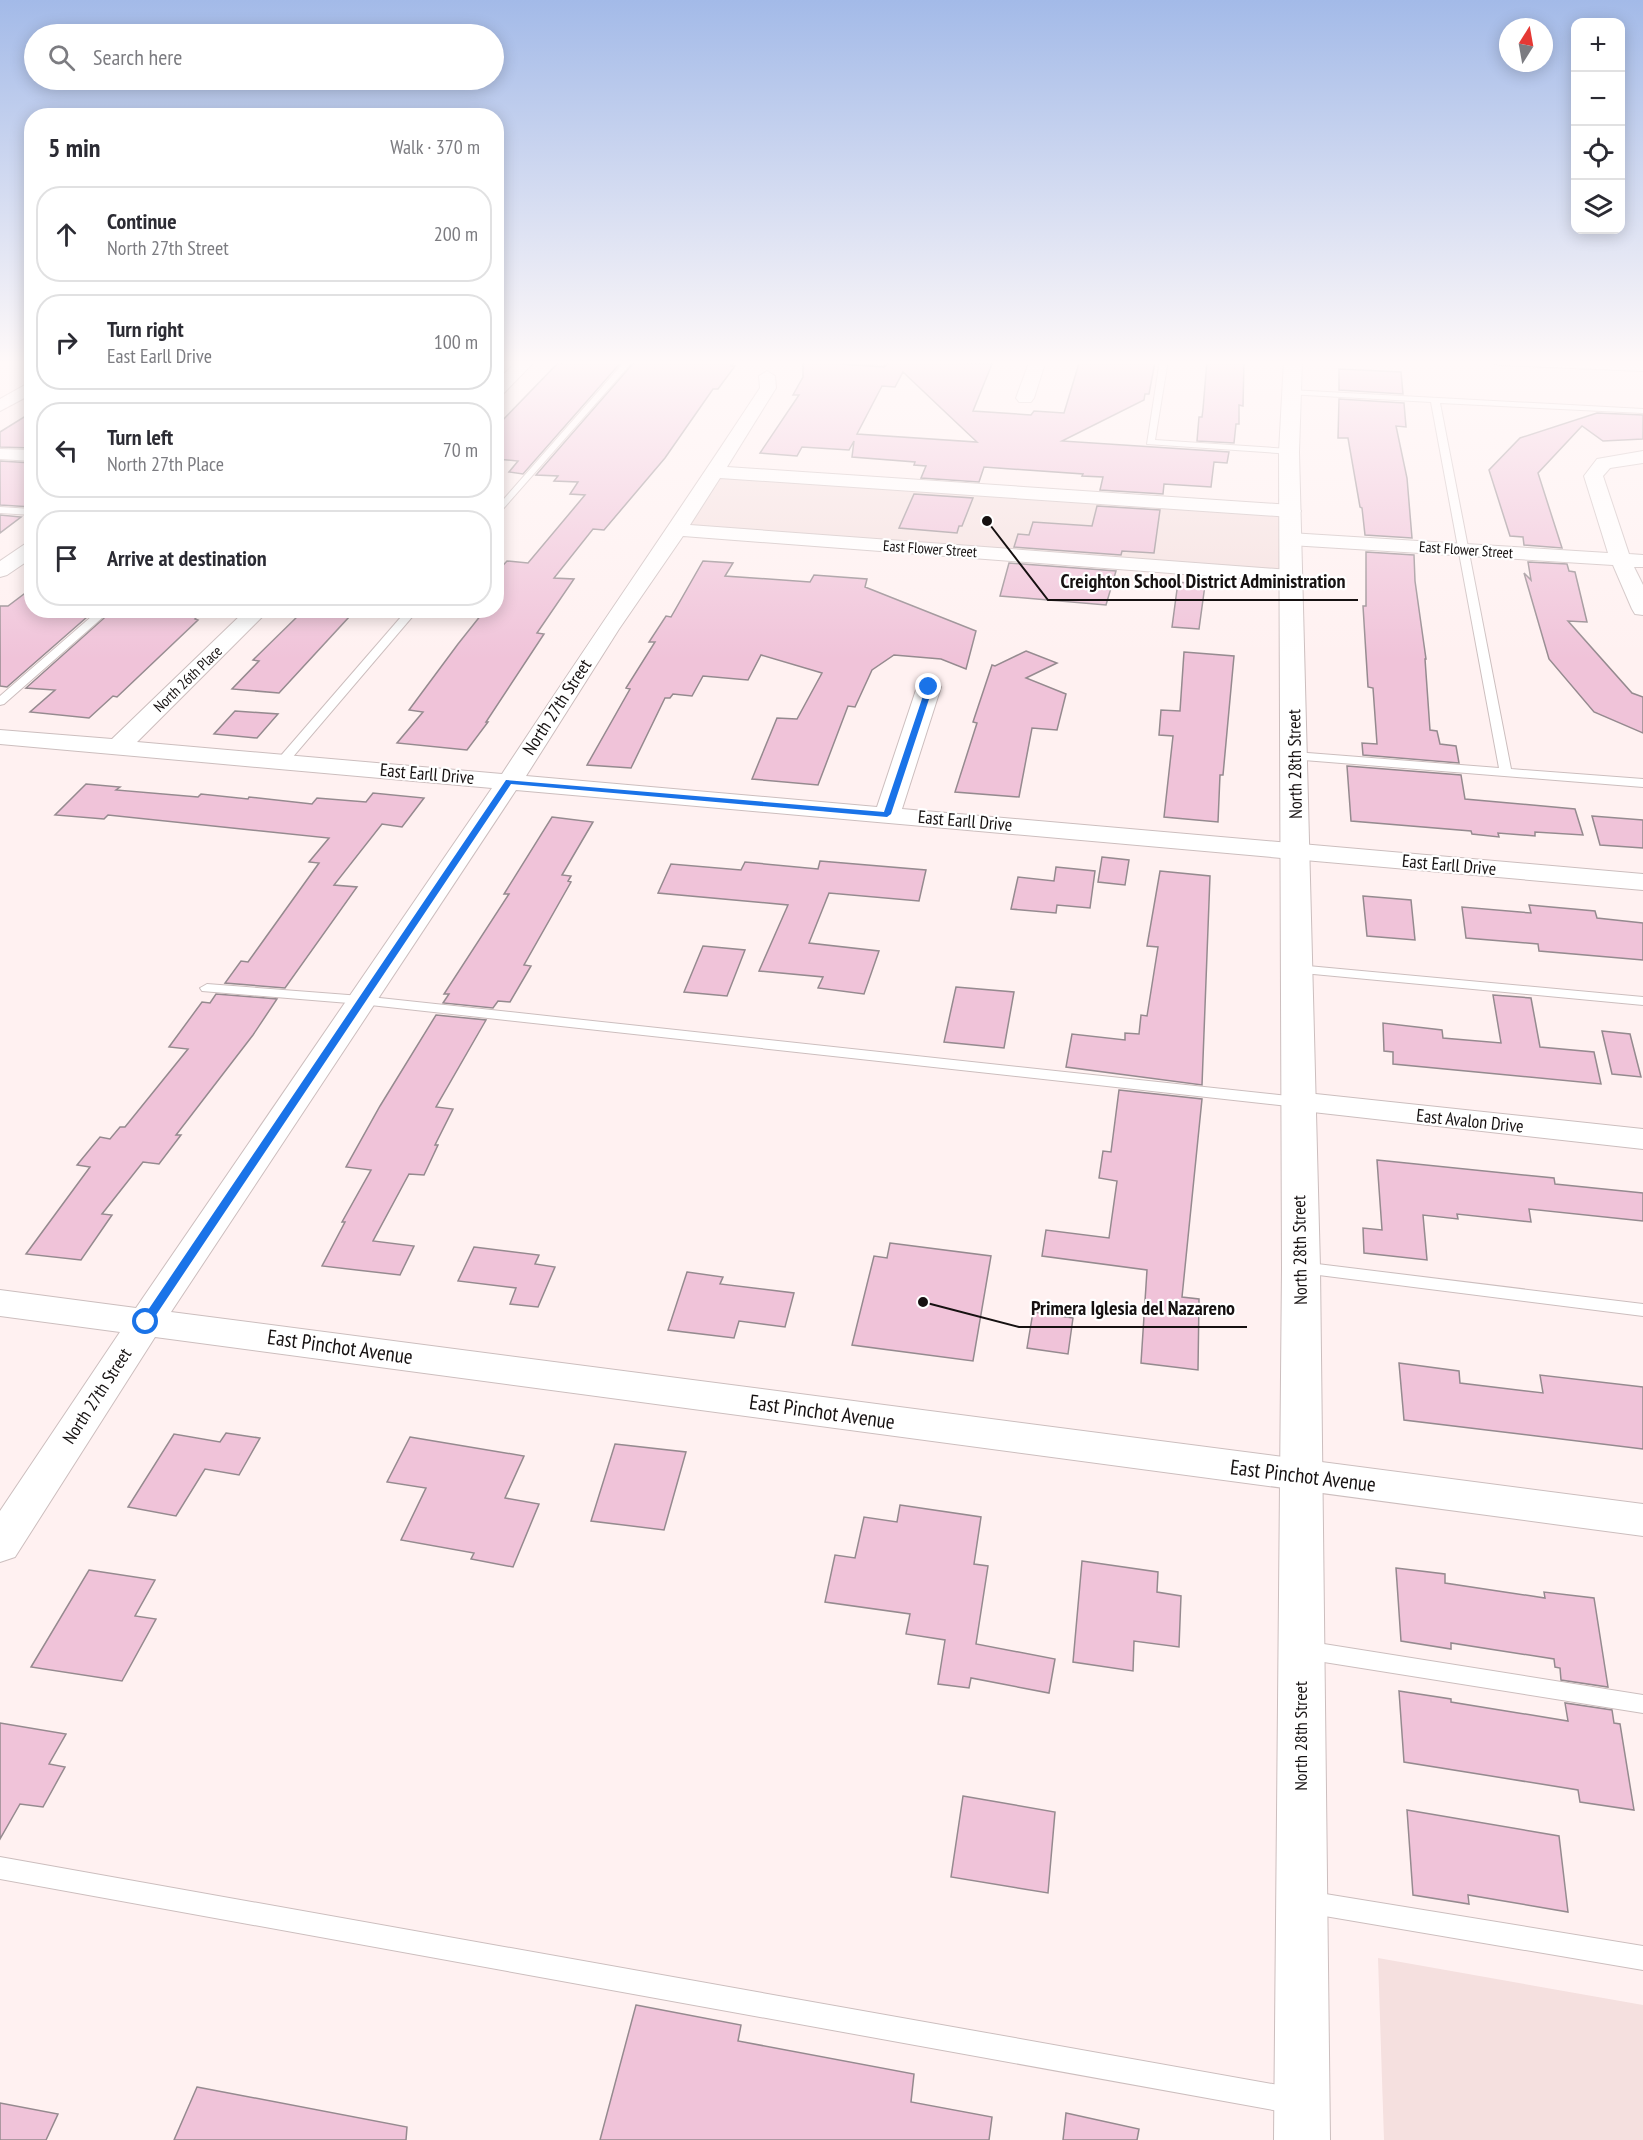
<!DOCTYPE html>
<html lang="en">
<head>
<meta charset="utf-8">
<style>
  body { margin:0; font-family:"PT Sans Narrow",sans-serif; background:#f7f7f7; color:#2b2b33 }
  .controls { position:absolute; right:18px; top:18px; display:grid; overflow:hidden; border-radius:12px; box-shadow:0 3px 15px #0003 }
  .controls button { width:54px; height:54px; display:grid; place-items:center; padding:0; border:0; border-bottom:2px solid #e1e1e2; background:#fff; color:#2b2b33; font:30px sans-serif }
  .compass { position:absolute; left:1499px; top:18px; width:54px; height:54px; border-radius:50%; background:#fff; box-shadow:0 3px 15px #0003; rotate:11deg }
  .stop { position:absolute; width:18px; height:18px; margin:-14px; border:4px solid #1a73e8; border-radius:50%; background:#fff }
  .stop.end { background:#1a73e8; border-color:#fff; box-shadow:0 2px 6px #0008 }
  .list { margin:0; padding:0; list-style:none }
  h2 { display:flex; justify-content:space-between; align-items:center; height:78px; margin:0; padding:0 24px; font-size:26px }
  h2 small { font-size:20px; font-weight:400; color:#7c7c81 }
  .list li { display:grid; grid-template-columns:39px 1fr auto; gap:18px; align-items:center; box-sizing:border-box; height:96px; margin:0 12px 12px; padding:0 12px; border:2px solid #e1e1e2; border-radius:24px }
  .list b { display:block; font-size:22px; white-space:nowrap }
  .list p { margin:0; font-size:20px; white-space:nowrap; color:#7c7c81 }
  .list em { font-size:20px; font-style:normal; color:#7c7c81 }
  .icon { flex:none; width:33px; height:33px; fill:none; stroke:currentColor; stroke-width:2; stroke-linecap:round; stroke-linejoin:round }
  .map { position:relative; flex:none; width:1643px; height:2140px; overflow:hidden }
  .search { position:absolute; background:#fff; box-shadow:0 3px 15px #0003; left:24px; top:24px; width:480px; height:66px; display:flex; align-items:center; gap:15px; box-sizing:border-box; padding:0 21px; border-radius:33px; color:#7c7c81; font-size:22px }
  .panel { position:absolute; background:#fff; box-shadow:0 3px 15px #0003; left:24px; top:108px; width:480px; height:510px; border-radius:24px }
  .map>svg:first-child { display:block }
</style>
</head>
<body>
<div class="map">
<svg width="1643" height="2140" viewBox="0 0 1643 2140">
  <rect width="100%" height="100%" fill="#fff1f1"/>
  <!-- built -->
  <path fill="#f5e0df" d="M 715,472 L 1291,511 L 1290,576 L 677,530 Z
    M 1378,1958 L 1643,2005 L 1643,2140 L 1384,2140 Z"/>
  <!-- building -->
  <path fill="#f0c3d9" stroke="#958a8f" stroke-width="1.5" fill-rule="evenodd" d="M 566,360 L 604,362 L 607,360 L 623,360 L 523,474 L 509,472 L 518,461 L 496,459 L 496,427 L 558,363 L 563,363 Z
    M 636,360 L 736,360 L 731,366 L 735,366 L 718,389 L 713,389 L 665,458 L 604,530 L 593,529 L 554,578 L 574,579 L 537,633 L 544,634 L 486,722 L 488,722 L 467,750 L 397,743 L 423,712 L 409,710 L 458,644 L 485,610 L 496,610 L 496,573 L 507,561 L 528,563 L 585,495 L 570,494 L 578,482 L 554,481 L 558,476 L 536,475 Z
    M 803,360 L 837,360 L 843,364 L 884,367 L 891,360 L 992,364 L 973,411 L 1031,415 L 1034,411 L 1064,413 L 1080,360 L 1155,362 L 1149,394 L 1145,394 L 1144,400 L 1062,441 L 1229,452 L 1227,463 L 1214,462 L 1211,487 L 1164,484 L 1163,494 L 1100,490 L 1103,477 L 1082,476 L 1083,474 L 984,467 L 979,482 L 921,478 L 926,466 L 914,465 L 915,462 L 852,457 L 854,441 L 849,450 L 802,447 L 797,456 L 760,453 L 799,395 L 793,395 L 803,377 ZM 903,372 L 942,409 L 977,442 L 857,434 L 882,386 L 895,387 Z
    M 1219,360 L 1244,360 L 1243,406 L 1239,405 L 1239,424 L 1236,424 L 1234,443 L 1197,441 L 1199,417 L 1202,417 L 1203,409 L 1207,361 Z
    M 1339,369 L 1401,372 L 1403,394 L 1339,390 Z
    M 1339,399 L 1404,403 L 1406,427 L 1396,426 L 1407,478 L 1412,538 L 1365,535 L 1362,508 L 1360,507 L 1348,438 L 1338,438 Z
    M 32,412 L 32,448 L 0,447 L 0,432 Z
    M 1597,413 L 1643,415 L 1643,439 L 1603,441 L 1582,426 L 1538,473 L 1562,548 L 1524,545 L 1523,537 L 1510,536 L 1489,470 L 1520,438 Z
    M 0,461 L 32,463 L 32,507 L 0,505 Z
    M 914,494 L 973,498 L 962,526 L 959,526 L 957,533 L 899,528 Z
    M 1097,506 L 1160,510 L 1154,553 L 1122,551 L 1121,555 L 1014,547 L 1018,534 L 1029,535 L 1033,522 L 1092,526 Z
    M 0,515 L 21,517 L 0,533 Z
    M 1366,552 L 1414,555 L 1415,581 L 1426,659 L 1425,659 L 1430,730 L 1437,731 L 1440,744 L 1456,746 L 1459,763 L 1363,755 L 1362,743 L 1377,744 L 1373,688 L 1368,687 L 1363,606 L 1366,606 Z
    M 703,561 L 733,563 L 725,576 L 810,582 L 814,575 L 867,579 L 865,587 L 976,631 L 966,669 L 941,659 L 894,655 L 872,670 L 855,707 L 848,706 L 818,785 L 752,779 L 777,718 L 797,719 L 822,673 L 761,655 L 748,680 L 703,676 L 692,696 L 673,694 L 670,698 L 665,698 L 631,768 L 587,765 L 630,689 L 626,688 L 655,642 L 649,642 L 666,616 L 671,617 Z
    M 1528,562 L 1567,564 L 1569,571 L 1575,572 L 1587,622 L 1568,621 L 1632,693 L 1643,697 L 1643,733 L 1594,712 L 1549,659 L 1524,573 L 1531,580 Z
    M 1009,563 L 1116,571 L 1106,605 L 1000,596 Z
    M 1178,582 L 1205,585 L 1199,629 L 1172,627 Z
    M 32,588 L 32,610 L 95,610 L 7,687 L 0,686 L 0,606 L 8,606 Z
    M 113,610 L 204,610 L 195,619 L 198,620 L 117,697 L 113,696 L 89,718 L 30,712 L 55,690 L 26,688 Z
    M 301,613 L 349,617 L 279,693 L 232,689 L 259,661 L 253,660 Z
    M 1026,651 L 1057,663 L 1026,678 L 1066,694 L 1057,730 L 1032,728 L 1019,797 L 955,792 L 977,723 L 973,722 L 992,665 L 995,666 Z
    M 1184,652 L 1234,656 L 1223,775 L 1220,775 L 1218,822 L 1164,817 L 1173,736 L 1159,735 L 1161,710 L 1180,711 Z
    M 235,711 L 278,714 L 257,738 L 214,734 Z
    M 1347,766 L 1461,775 L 1465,799 L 1575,809 L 1583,835 L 1535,832 L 1535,836 L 1498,833 L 1499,837 L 1472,834 L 1471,831 L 1351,821 Z
    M 86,784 L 120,787 L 116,790 L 198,797 L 201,794 L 248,799 L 249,797 L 312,804 L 317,798 L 366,802 L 373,793 L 424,798 L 402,827 L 382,824 L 334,885 L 357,887 L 285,988 L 225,983 L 241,961 L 248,962 L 319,863 L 309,862 L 329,838 L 108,815 L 104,819 L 55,815 Z
    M 1592,816 L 1643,820 L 1643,848 L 1600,845 Z
    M 552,817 L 593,822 L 562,875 L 571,876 L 568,881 L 571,882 L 524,965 L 531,966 L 510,1002 L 498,1001 L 493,1008 L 443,1003 L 449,994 L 444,994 L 509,894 L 504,894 Z
    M 1102,857 L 1129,860 L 1125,885 L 1098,882 Z
    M 820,861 L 926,870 L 919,901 L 829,893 L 809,943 L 879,951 L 864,994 L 818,988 L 823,977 L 759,971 L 788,905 L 658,893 L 671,864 L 741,870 L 745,862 L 818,869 Z
    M 1056,867 L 1095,871 L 1090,908 L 1057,905 L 1056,913 L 1011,909 L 1018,877 L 1054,881 Z
    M 1160,871 L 1210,876 L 1202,1085 L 1066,1067 L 1072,1034 L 1125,1040 L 1125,1033 L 1139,1034 L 1141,1015 L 1147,1016 L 1158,947 L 1147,946 Z
    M 1363,896 L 1411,900 L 1415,940 L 1367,936 Z
    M 1529,905 L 1595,911 L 1597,918 L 1643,923 L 1643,960 L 1539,951 L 1538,944 L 1466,938 L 1462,907 L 1531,913 Z
    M 703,946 L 745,950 L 727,996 L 684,992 Z
    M 956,987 L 1014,992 L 1004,1048 L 944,1042 Z
    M 216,994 L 277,999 L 253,1035 L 176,1135 L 181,1135 L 159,1164 L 143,1162 L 102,1214 L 112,1215 L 81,1260 L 26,1254 L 90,1167 L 77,1165 L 100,1137 L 110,1139 L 120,1127 L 125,1127 L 188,1049 L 169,1047 L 202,1002 L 210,1003 Z
    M 1493,995 L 1531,998 L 1540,1047 L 1594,1052 L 1601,1084 L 1393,1064 L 1393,1052 L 1384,1051 L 1383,1023 L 1442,1030 L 1443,1038 L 1501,1043 Z
    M 436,1015 L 486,1020 L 436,1107 L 453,1109 L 435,1145 L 438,1145 L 424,1175 L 409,1174 L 373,1241 L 414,1246 L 400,1275 L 322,1266 L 345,1222 L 342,1222 L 371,1170 L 346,1167 L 380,1106 Z
    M 1602,1031 L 1630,1034 L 1641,1077 L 1612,1074 Z
    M 1119,1090 L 1202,1099 L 1182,1297 L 1199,1299 L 1198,1370 L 1141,1363 L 1147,1270 L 1042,1256 L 1046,1230 L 1109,1238 L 1117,1181 L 1099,1178 L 1103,1151 L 1111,1152 Z
    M 1377,1160 L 1554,1178 L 1555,1184 L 1643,1193 L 1643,1221 L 1529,1209 L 1531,1222 L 1457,1214 L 1458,1219 L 1423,1215 L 1427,1260 L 1364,1253 L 1363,1228 L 1382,1230 Z
    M 890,1243 L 991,1256 L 973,1361 L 852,1345 L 874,1256 L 887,1258 Z
    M 474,1247 L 539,1255 L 535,1264 L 555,1267 L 538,1307 L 510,1304 L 516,1288 L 458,1281 Z
    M 687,1272 L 723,1277 L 720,1284 L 794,1293 L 785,1327 L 739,1321 L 734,1338 L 668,1330 Z
    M 1033,1312 L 1073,1318 L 1068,1354 L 1027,1348 Z
    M 1399,1363 L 1459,1371 L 1460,1383 L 1543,1393 L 1540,1375 L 1643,1387 L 1643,1449 L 1404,1420 Z
    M 226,1433 L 260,1438 L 239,1475 L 205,1469 L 176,1516 L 128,1507 L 174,1434 L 220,1442 Z
    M 410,1437 L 524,1456 L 505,1498 L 539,1504 L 513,1567 L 471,1559 L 474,1553 L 401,1540 L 426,1488 L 387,1482 Z
    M 615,1444 L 686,1452 L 664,1530 L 591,1521 Z
    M 900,1505 L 981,1517 L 974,1564 L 988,1566 L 976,1644 L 1055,1659 L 1049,1693 L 971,1678 L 969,1688 L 938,1684 L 945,1640 L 906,1634 L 910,1614 L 825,1602 L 835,1555 L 855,1558 L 864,1517 L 897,1522 Z
    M 1082,1561 L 1158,1572 L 1157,1592 L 1181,1596 L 1179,1647 L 1134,1641 L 1133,1671 L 1073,1662 Z
    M 1396,1568 L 1445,1574 L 1445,1583 L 1545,1598 L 1544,1592 L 1594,1598 L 1608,1687 L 1561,1680 L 1560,1668 L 1555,1667 L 1554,1659 L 1451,1643 L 1451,1649 L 1401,1641 Z
    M 89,1570 L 155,1580 L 135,1616 L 156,1619 L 122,1681 L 31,1667 Z
    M 1399,1691 L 1451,1699 L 1451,1702 L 1568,1721 L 1565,1703 L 1612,1710 L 1614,1723 L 1620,1724 L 1634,1810 L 1580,1802 L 1578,1790 L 1404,1762 Z
    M 0,1723 L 66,1734 L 49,1764 L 65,1767 L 43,1807 L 20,1804 L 0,1839 Z
    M 963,1796 L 1055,1812 L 1048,1893 L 951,1877 Z
    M 1407,1810 L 1559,1836 L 1568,1912 L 1468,1895 L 1469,1904 L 1413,1895 Z
    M 636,2005 L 741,2025 L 738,2041 L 914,2074 L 911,2102 L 992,2117 L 989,2140 L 600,2140 Z
    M 197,2087 L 407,2127 L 406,2140 L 174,2140 Z
    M 0,2103 L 58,2114 L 46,2140 L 0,2140 Z
    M 1066,2113 L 1139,2129 L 1137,2140 L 1063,2140 Z"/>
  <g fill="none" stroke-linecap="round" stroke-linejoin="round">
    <defs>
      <path id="lane" d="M 626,360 L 634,360 L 496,517 L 496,508 Z
        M 839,360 L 889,360 L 884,365 L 843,362 Z
        M 1160,360 L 1168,360 L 1155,440 L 1289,449 L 1292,450 L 1292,454 L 1147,444 Z
        M 1290,390 L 1643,409 L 1643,413 L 1440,403 L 1511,769 L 1643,779 L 1643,787 L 1291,759 L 1289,756 L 1295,752 L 1499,768 L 1431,402 L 1287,394 L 1287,390 Z
        M 0,507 L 32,509 L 32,515 L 0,513 Z
        M 99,610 L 111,610 L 4,704 L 0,705 L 0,696 Z
        M 407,610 L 418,610 L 286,765 L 278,765 L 278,759 Z
        M 1297,965 L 1643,997 L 1643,1005 L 1292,972 L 1290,969 L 1292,966 Z
        M 207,984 L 361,996 L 1297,1097 L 1305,1102 L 1297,1107 L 361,1004 L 202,991 L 200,988 Z
        M 1301,1262 L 1643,1304 L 1643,1316 L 1295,1272 L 1292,1268 L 1295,1264 Z
        M 1305,1641 L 1643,1695 L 1643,1713 L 1305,1659 L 1298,1656 L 1295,1650 L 1298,1644 Z
        M 0,1857 L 1295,2088 L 1304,2092 L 1308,2101 L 1304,2110 L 1295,2114 L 0,1879 Z
        M 1307,1891 L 1643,1946 L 1643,1970 L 1307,1913 L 1299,1910 L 1295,1902 L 1299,1894 Z"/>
      <path id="street" d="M 519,360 L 536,360 L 502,395 L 496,396 L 496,381 Z
        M 1030,360 L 1046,360 L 1034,398 L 1031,402 L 1019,402 L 1016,398 Z
        M 767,371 L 775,376 L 776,388 L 727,467 L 1291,505 L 1298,507 L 1301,511 L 1298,515 L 1291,517 L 720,478 L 690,525 L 1290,570 L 1297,572 L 1300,576 L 1297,580 L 1290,582 L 683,536 L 619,629 L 526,776 L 877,807 L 917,687 L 921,682 L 929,680 L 937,682 L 941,687 L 902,809 L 1643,874 L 1643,890 L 516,790 L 171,1312 L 1643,1504 L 1643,1536 L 155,1337 L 15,1557 L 0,1562 L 0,1511 L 120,1332 L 0,1316 L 0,1290 L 136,1308 L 492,788 L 0,744 L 0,730 L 112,739 L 246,610 L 269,610 L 137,742 L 502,774 C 587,644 675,518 760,388 L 759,376 Z
        M 32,381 L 32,394 L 0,411 L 0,399 Z
        M 0,449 L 32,450 L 32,461 L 0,459 Z
        M 1643,451 L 1643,463 L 1610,468 L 1603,476 L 1629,554 L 1643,555 L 1643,567 L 1634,567 L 1643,585 L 1643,615 L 1635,614 L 1632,609 L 1613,565 L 1290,545 L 1283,543 L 1280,539 L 1283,535 L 1290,533 L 1608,553 L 1584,476 L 1597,459 Z
        M 32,542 L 32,558 L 7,575 L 0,577 L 0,561 L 25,544 Z
        M 1297,1092 L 1643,1129 L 1643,1149 L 1286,1109 L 1281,1102 L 1286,1095 Z"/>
      <path id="secondary" d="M 1284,360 L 1302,360 L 1299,452 L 1320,1268 L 1330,2140 L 1274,2140 L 1282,1268 L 1279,452 Z
        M 1492,360 L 1643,361 L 1643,371 L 1501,365 L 1495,364 Z"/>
    </defs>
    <!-- lane casing -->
    <use href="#lane" stroke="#ccbebe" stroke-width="2"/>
    <!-- street casing -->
    <use href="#street" stroke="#ccbebe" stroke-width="2"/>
    <!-- secondary casing -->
    <use href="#secondary" stroke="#ccbebe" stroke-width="2"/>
    <!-- lane -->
    <use href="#lane" fill="#fff" fill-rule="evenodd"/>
    <!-- street -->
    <use href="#street" fill="#fff" fill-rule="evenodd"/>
    <!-- secondary -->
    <use href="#secondary" fill="#fff" fill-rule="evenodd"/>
  </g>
  <!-- sky -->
  <linearGradient id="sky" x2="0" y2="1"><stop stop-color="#a3bae8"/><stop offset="0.55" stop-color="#fff9f9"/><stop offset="1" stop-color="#fff9f9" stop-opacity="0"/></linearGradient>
  <rect width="1643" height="659" fill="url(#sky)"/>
  <!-- route -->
  <path fill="#1a73e8" d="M 929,685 L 933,687 L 891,814 L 887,817 L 511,784 L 150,1324 L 142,1324 L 142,1319 L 506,780 L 884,812 L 926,687 Z"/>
  <g text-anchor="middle" stroke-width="4.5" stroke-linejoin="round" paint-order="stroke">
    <!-- far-street labels -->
    <g font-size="15" fill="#161111" stroke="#fff">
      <text transform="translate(930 549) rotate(4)" y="5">East Flower Street</text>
      <text transform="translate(1466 550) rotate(4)" y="5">East Flower Street</text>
      <text transform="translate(188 679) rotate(-44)" y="5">North 26th Place</text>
    </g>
    <!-- street labels -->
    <g font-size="18" fill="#161111" stroke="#fff">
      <text transform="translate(557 707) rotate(-57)" y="6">North 27th Street</text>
      <text transform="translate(1295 764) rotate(-91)" y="6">North 28th Street</text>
      <text transform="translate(427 774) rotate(5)" y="6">East Earll Drive</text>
      <text transform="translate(965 821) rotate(5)" y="6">East Earll Drive</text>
      <text transform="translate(1449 865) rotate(5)" y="6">East Earll Drive</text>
      <text transform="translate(1470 1121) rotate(6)" y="6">East Avalon Drive</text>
      <text transform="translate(1300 1250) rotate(-91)" y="6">North 28th Street</text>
      <text transform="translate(97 1396) rotate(-57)" y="6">North 27th Street</text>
      <text transform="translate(1301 1736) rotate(-90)" y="6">North 28th Street</text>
    </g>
    <!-- near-street labels -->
    <g font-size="21" fill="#161111" stroke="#fff">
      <text transform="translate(340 1347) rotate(8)" y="7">East Pinchot Avenue</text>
      <text transform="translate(822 1412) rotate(8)" y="7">East Pinchot Avenue</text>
      <text transform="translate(1303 1476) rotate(7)" y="7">East Pinchot Avenue</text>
    </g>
  </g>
  <!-- callouts -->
  <path fill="none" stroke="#161111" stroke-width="2" d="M987 521L1048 600H1358M923 1302L1019 1327H1247"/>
  <g fill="#161111" stroke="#fff" stroke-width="2">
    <circle cx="987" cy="521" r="6"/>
    <circle cx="923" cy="1302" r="6"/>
  </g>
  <g font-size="20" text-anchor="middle" font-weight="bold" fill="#161111" stroke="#fff" stroke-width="4.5" stroke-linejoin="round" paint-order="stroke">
    <text x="1203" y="588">Creighton School District Administration</text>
    <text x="1133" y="1315">Primera Iglesia del Nazareno</text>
  </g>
</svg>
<div class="controls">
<button>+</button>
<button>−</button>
<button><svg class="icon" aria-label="locate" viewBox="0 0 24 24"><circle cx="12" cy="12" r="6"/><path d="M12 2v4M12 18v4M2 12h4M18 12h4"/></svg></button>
<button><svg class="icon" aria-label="layers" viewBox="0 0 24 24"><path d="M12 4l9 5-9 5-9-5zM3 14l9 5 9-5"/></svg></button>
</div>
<svg class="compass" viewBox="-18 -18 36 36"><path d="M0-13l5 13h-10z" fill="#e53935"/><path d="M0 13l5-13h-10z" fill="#7c7c81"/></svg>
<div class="stop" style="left:146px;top:1322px"></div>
<div class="stop end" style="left:929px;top:687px"></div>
<div class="search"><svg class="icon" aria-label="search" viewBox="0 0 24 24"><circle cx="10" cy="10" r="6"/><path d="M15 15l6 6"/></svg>Search here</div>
<section class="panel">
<h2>5 min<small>Walk · 370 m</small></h2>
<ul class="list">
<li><svg class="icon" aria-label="ahead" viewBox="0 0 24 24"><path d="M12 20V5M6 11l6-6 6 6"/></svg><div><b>Continue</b><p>North 27th Street</p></div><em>200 m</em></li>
<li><svg class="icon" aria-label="right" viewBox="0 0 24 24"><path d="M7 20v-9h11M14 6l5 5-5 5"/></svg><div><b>Turn right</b><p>East Earll Drive</p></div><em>100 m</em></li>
<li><svg class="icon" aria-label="left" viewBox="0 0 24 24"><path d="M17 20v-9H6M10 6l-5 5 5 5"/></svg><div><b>Turn left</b><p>North 27th Place</p></div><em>70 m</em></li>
<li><svg class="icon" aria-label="arrive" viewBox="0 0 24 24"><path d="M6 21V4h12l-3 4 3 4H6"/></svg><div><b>Arrive at destination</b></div></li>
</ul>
</section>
</div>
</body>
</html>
